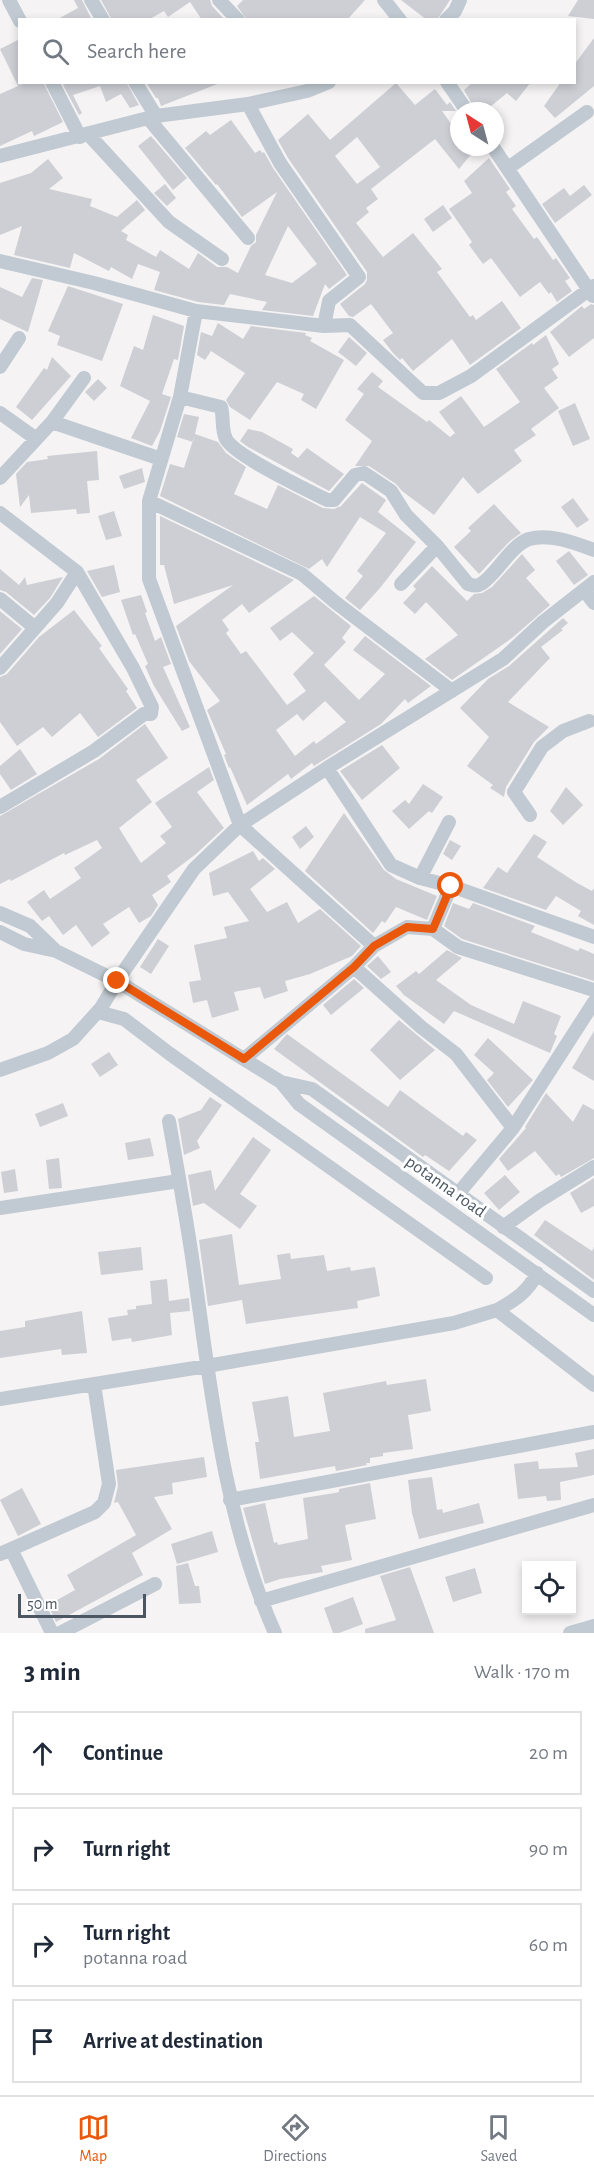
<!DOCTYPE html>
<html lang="en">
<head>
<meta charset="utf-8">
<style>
  body { margin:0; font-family:"Alegreya Sans",sans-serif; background:#f2f2f3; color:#1f2937 }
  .controls { position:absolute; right:18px; bottom:18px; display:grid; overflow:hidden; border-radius:0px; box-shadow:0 3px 9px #0003 }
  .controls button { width:54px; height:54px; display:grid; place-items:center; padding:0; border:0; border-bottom:2px solid #e0e1e3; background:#fff; color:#1f2937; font:30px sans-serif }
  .compass { position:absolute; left:450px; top:102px; width:54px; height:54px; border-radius:50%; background:#fff; box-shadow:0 3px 9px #0003; rotate:324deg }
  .scale { position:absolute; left:18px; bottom:15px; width:128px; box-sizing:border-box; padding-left:6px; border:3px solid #4a5661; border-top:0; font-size:16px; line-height:21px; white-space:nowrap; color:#4a5661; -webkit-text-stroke:4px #fff; paint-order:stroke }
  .stop { position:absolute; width:18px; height:18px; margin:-14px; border:4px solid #ea580c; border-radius:50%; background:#fff }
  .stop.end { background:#ea580c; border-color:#fff; box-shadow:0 2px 6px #0008 }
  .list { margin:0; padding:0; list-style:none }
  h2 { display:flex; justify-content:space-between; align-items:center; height:78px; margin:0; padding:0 24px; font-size:26px }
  h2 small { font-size:20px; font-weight:400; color:#747a83 }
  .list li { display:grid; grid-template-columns:39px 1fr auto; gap:18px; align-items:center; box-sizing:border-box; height:84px; margin:0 12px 12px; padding:0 12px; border:2px solid #e0e1e3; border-radius:0px }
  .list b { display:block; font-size:22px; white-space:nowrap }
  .list p { margin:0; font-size:20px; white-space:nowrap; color:#747a83 }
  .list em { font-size:20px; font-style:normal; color:#747a83 }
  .icon { flex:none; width:33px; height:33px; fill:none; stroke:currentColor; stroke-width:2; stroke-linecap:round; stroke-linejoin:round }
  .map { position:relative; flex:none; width:594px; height:1633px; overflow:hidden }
  .search { position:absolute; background:#fff; box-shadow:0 3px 9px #0003; left:18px; right:18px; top:18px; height:66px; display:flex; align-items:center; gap:15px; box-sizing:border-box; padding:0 21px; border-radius:0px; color:#747a83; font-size:22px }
  .sheet { height:462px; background:#fff }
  nav { display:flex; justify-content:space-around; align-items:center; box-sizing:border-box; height:84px; border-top:2px solid #e0e1e3; background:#fff; font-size:16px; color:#747a83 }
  nav a { display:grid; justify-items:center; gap:3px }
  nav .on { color:#ea580c }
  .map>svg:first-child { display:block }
</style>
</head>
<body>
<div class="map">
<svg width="594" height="1633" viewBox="0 0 594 1633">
  <rect width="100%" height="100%" fill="#f5f3f3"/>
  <!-- building -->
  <path fill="#cdcfd5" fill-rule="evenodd" d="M 74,0 L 82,0 L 92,20 L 56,20 L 78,8 Z
    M 101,0 L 210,0 L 212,6 L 225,20 L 202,20 L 190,2 L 168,17 L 164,11 L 148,20 L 112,20 Z
    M 243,0 L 365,0 L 347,20 L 247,20 L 237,6 Z
    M 401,0 L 450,0 L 437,20 L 427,20 Z
    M 578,0 L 594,0 L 594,19 L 568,16 Z
    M 594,38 L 594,86 L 555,118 L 544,106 L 561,82 L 574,82 L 574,65 Z
    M 20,39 L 20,85 L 25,82 L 43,82 L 63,122 L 34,136 L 32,131 L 0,146 L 0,94 L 18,86 L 0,49 Z
    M 67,82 L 126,82 L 139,105 L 130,108 L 121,94 L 106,102 L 100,86 L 73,95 L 82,113 L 79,115 L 63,85 Z
    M 146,82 L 220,82 L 220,83 L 161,106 L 158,98 L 156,98 Z
    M 473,82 L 531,82 L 516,101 L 507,93 L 485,111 L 476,111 L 464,90 Z
    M 396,83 L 415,105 L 435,89 L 447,105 L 450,102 L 456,111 L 442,111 L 459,135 L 459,147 L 477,147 L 459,169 L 435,139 L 371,189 L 378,199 L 366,208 L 369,212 L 356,223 L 383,257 L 413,233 L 442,269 L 437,272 L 470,317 L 473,315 L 476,320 L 502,301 L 521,328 L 470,365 L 452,339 L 413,371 L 402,358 L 400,360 L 393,353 L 383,340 L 393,333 L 371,304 L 353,317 L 349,316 L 340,304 L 365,284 L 367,280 L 367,272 L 288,158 L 278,140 L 308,114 L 330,140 ZM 357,137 L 380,167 L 357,184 L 335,156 Z
    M 231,120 L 255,153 L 260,150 L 262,153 L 264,152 L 273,168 L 347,275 L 329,289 L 325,284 L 313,316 L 262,310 L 267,302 L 230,294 L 224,305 L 198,302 L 154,290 L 160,272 L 138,264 L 132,279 L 111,267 L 109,271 L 74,253 L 70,268 L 14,255 L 22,226 L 0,235 L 0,183 L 31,173 L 48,159 L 63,178 L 49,189 L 92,199 L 90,206 L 117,217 L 137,200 L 145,210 L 121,231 L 128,235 L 126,240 L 156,257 L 160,250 L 189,269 L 198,253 L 217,267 L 227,267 L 238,273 L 251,246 L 256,242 L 256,235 L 277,192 L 242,217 L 217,184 L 216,185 L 185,148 L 206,131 L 210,135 ZM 288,226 L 317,264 L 292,283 L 265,275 Z
    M 151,136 L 187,178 L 173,190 L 138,146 Z
    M 489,158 L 510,189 L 506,192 L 516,206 L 512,209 L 534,239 L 537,237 L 553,260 L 556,258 L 570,278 L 565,281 L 572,291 L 557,302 L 551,292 L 549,294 L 540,282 L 520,297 L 491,258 L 483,264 L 469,245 L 472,242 L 449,209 L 472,193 L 464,181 Z
    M 165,184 L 176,198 L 167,206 L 154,193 Z
    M 584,185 L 592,195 L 555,223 L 542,204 L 564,188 L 570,196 Z
    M 443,205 L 452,218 L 433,232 L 424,219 Z
    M 32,278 L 43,280 L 28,332 L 0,319 L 0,287 L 22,297 Z
    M 68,286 L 123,304 L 102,361 L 57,345 L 60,336 L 48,331 Z
    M 591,304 L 594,305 L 594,338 L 569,357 L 550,332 L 582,306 L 584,309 Z
    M 153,315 L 184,326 L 178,360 L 174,359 L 162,394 L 171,397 L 160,431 L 152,446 L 131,438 L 150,401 L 120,386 L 134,346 L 143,350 Z
    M 218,323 L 243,339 L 251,326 L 306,333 L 305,335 L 312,338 L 310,341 L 344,360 L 316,409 L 301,400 L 304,394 L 277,382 L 250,420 L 230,407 L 226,400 L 245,373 L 211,351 L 205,360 L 197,355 L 201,332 L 212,336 Z
    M 546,335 L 559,364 L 552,369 L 558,378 L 544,388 L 559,408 L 531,429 L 536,435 L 514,450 L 522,461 L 478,494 L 463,477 L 434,515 L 402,491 L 396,484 L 369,466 L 355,466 L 372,441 L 345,420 L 364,394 L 357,389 L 372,372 L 383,381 L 378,387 L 427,422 L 429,420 L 450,437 L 455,433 L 439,412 L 461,396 L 484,427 L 520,402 L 496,369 L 532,343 L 533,345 Z
    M 349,337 L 367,353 L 356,366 L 338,352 Z
    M 52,357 L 71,376 L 32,420 L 16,407 L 44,368 L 47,370 Z
    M 98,379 L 107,388 L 94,401 L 85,392 Z
    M 575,403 L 590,439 L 573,446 L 558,411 Z
    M 184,414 L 199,417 L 193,442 L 177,437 Z
    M 248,429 L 262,432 L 293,449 L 291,453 L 298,458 L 307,448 L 344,474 L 329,491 L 248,447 L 240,441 Z
    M 195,434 L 218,442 L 226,453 L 246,467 L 234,494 L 267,509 L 278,485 L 323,508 L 334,509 L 341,506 L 362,483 L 386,500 L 378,512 L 416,542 L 380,588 L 360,610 L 345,598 L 363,576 L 357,571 L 386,533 L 360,517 L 327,567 L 322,559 L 309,569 L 160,496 L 170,464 L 184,468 Z
    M 97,451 L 99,480 L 87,481 L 90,513 L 77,514 L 76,509 L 31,513 L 29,495 L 20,507 L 16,474 L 27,462 L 48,459 L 47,456 Z
    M 142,468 L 145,482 L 124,489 L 119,476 Z
    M 573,498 L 589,520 L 577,528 L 561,507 Z
    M 494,504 L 521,533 L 510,541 L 479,574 L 454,547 L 471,531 L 468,528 Z
    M 114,511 L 122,536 L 106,540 L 98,516 Z
    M 160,516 L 294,580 L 249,613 L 242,604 L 222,620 L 229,630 L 226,633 L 241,654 L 246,651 L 287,705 L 306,691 L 293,674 L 314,653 L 292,632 L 280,641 L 270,628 L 314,596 L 351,626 L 342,638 L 346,642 L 324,665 L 359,700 L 385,674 L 353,650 L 365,636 L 431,686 L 408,703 L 405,699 L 381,724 L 314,766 L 312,763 L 291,779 L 288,774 L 247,805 L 230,767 L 229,768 L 224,755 L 226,754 L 207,710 L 220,701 L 189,661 L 176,626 L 233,585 L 174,604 L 164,565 L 160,565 ZM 325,701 L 346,722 L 316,744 L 314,741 L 295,756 L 276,730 L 297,714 L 303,721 Z
    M 569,551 L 588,575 L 574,585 L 556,561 Z
    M 522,554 L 535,570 L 526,578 L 550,605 L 512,638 L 452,680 L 425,659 L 458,635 L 426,602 L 415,614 L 403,603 L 416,589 L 413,586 L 432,566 L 467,601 L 474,594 L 482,593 L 492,587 Z
    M 114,565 L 120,592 L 102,597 L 87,571 Z
    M 0,569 L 19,585 L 25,577 L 27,585 L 63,577 L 50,598 L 34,615 L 6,592 L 0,590 Z
    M 141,595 L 147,612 L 145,613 L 155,641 L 161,637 L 171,664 L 163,667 L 190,727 L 182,731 L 154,686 L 145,666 L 148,664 L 135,634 L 133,635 L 121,600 Z
    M 74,610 L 102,646 L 99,648 L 128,689 L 126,691 L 137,708 L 98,737 L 80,713 L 52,737 L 43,727 L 17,746 L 0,722 L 0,677 L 7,674 L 39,637 Z
    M 0,611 L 22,629 L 0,654 Z
    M 563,618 L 568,623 L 561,629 L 563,630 L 541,647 L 550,658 L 508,702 L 549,727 L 534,742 L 506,787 L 504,797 L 490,788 L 493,785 L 467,766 L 489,737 L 460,708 L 488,679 L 509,666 Z
    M 145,724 L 168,758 L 136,780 L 152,802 L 119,828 L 141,863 L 166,843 L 160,836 L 172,827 L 155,803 L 209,767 L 214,780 L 197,792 L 224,828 L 196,854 L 167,876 L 171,882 L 152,895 L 158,905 L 151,916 L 139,923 L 129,907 L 103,924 L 110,933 L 92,947 L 76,925 L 63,935 L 49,916 L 42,921 L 27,902 L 44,890 L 50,899 L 81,878 L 74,868 L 102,848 L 97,840 L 65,855 L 64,853 L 11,881 L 10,879 L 0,884 L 0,816 L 99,759 Z
    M 382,745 L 400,768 L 362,800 L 340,771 Z
    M 20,749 L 37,774 L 11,790 L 0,774 L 0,766 Z
    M 423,784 L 443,797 L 432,813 L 429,811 L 409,829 L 392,811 L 405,800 L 409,804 Z
    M 566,787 L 583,805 L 563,825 L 550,811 Z
    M 344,813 L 384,870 L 396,879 L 437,896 L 427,920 L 396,907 L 385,923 L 382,921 L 373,933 L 305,871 Z
    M 306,826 L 314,837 L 300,849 L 292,837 Z
    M 534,834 L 547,842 L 537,857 L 577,883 L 592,891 L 594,888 L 594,925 L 578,916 L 581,911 L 556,896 L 546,910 L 483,888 L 498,867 L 507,873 Z
    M 450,840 L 461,846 L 452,860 L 443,854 Z
    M 253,851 L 259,861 L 263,858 L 275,869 L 250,889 L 267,912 L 287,902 L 298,923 L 320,909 L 361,946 L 352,956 L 310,974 L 285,981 L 288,991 L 264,999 L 260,987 L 234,992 L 239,1010 L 212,1018 L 207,1000 L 193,1003 L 189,982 L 201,980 L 194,945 L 227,938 L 224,927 L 249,921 L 228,892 L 213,896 L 209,873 Z
    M 453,903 L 469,909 L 473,903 L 535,926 L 531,932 L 578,951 L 580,948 L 594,954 L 594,981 L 462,939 L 444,926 Z
    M 158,939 L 169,946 L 151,974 L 140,967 Z
    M 447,950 L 462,958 L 436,980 L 471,1005 L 514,1024 L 523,1001 L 561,1016 L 554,1034 L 557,1036 L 550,1053 L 454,1011 L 444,1024 L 404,995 L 396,986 L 416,971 L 419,974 Z
    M 378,956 L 391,972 L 381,979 L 367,966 Z
    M 354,979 L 364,988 L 331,1015 L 323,1005 Z
    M 399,1020 L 435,1050 L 400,1080 L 370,1050 Z
    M 594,1031 L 594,1081 L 572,1068 Z
    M 287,1034 L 388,1107 L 400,1090 L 463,1136 L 466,1132 L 477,1140 L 449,1171 L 425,1155 L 423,1157 L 274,1049 Z
    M 488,1038 L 533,1080 L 508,1107 L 487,1080 L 494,1073 L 474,1055 Z
    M 109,1052 L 118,1065 L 100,1077 L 91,1064 Z
    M 546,1093 L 573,1122 L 583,1104 L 594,1110 L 594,1158 L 561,1177 L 559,1174 L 556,1176 L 535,1151 L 508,1171 L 499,1159 L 526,1128 L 525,1127 Z
    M 210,1097 L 222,1105 L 197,1141 L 200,1148 L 184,1155 L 178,1119 L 201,1110 Z
    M 63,1103 L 68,1116 L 40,1127 L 35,1114 Z
    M 253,1137 L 271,1150 L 240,1194 L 257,1206 L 240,1229 L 204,1203 L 193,1206 L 188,1175 L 211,1170 L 215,1191 Z
    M 150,1138 L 154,1156 L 128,1160 L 125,1143 Z
    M 59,1158 L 62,1188 L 49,1189 L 46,1160 Z
    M 15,1169 L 18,1191 L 4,1193 L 1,1172 Z
    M 505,1175 L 520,1192 L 499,1210 L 484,1193 Z
    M 594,1178 L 594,1206 L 581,1213 L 570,1193 Z
    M 545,1220 L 592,1251 L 594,1247 L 594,1280 L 534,1235 Z
    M 232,1234 L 239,1285 L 281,1279 L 277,1255 L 290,1253 L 291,1259 L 324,1255 L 327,1271 L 350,1267 L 351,1271 L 375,1267 L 380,1296 L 357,1301 L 358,1308 L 246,1324 L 242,1300 L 208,1306 L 199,1240 Z
    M 141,1247 L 143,1270 L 101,1275 L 98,1252 Z
    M 167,1279 L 169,1301 L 189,1298 L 190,1311 L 170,1313 L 172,1335 L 132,1342 L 131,1338 L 112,1341 L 108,1318 L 128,1315 L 127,1310 L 136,1309 L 136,1306 L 152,1304 L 150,1281 Z
    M 82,1311 L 87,1353 L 62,1355 L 61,1349 L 0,1358 L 0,1331 L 25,1327 L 25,1321 Z
    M 426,1379 L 431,1411 L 408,1415 L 413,1449 L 383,1453 L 383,1456 L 370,1458 L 370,1463 L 366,1463 L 367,1465 L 336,1471 L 335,1466 L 260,1479 L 255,1442 L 259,1442 L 252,1402 L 288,1396 L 294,1437 L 330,1431 L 323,1393 L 386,1381 L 387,1385 Z
    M 594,1449 L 594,1475 L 560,1482 L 561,1500 L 547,1501 L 546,1496 L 518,1499 L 514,1464 L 538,1461 L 539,1469 L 578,1467 L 575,1453 Z
    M 204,1457 L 207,1477 L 172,1483 L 173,1494 L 154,1497 L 172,1529 L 132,1553 L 143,1575 L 56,1622 L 48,1605 L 75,1590 L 67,1575 L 136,1535 L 118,1502 L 114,1503 L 118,1486 L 116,1470 Z
    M 432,1477 L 437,1510 L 442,1509 L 443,1513 L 479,1503 L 484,1523 L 419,1539 L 412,1513 L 408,1480 Z
    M 370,1483 L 376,1519 L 345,1525 L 352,1560 L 321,1566 L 323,1572 L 280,1579 L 265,1584 L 243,1508 L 265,1503 L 274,1543 L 277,1542 L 278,1545 L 308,1539 L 303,1498 L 335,1493 L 339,1492 L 339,1489 Z
    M 22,1488 L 41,1524 L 18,1536 L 0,1500 Z
    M 212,1531 L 218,1552 L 177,1564 L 171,1544 Z
    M 188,1563 L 195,1586 L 199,1586 L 201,1603 L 179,1604 L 176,1566 Z
    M 410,1567 L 434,1633 L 365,1633 L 365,1629 L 396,1620 L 380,1576 Z
    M 475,1568 L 482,1593 L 453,1602 L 445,1577 Z
    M 353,1597 L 363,1624 L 339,1633 L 333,1633 L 324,1608 Z"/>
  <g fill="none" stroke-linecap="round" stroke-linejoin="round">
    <!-- street -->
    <path stroke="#c1cad2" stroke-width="14" d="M 9,0 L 20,21
      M 91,0 L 103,20
      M 219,0 L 238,20
      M 384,0 L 400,20
      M 446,20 L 455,11 L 460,0
      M 52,82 L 80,137
      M 135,82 L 156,116
      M 447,82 L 467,111
      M 248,104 L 280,163 L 359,277 L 329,301 L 324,326
      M 148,118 L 248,238
      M 89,135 L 169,222 L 222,259
      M 493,147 L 593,296
      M 0,156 L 156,116 L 248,104 L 307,91 L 329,82
      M 508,168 L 587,112
      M 0,261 L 94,283 L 196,311 L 324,326 L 350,325 L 423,393 L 439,393 L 471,376 L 594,286
      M 196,311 L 180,397 L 149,501 L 149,579 L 240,825 L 374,946
      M 0,367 L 19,338
      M 180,397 L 221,407 C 224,417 221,429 226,439 C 235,456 307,490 327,500 L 334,500 L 355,475 L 364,473 L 391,491 L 406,515 L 437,546 L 468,584 C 472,585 477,587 481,584 C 496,575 511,545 529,539 C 550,533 575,543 594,550
      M 0,413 L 35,438
      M 52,422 L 161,459
      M 0,478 L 52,422 L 84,378
      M 149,501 L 302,574 L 335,602 L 452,691
      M 0,513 L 77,572 L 133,668 L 152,707 L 151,714 L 144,714 L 94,751 L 0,807
      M 401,584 L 437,546
      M 584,590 L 594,603
      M 0,599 L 34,627
      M 0,668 L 57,603 L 77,572
      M 327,768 L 391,865 L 420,878 L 451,886 L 594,937
      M 530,815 L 514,792 L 542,747 L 563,731 L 589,721
      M 420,878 L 449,822
      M 0,913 L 30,926 L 56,951
      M 433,929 L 451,886
      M 0,932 L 24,944 L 56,951 L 117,981 L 281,1082 L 299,1104 L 594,1315
      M 354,967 L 421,1027 L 456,1054 L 513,1128
      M 98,1012 L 124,1019 L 170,1054 L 486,1278
      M 244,1059 L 354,967 L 374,946 L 407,927 L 433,929 L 458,947 L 594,990
      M 0,1070 L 48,1053 L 73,1039 L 101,1008 L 117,981 L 194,869 L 240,825 L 327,768 L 503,659 L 543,622 L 594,582
      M 281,1082 L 312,1089 L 594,1291
      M 169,1121 C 178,1173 188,1226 195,1278 C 212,1399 225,1521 275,1633
      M 457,1195 L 513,1128 L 594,1002
      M 0,1208 L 179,1181
      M 503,1227 L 539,1201 L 594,1167
      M 497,1310 C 515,1300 528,1292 537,1273
      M 0,1399 L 207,1366 L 454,1323 L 497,1310 L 594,1385
      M 230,1500 L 594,1432
      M 11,1549 L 52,1633
      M 0,1554 L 95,1512 L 104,1503 L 109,1484 L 94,1384
      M 261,1601 L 594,1505
      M 60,1633 L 155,1584
      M 570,1633 L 594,1626"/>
  </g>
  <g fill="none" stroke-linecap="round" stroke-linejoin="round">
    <!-- route -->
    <path stroke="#ea580c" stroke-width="8" d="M 117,981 L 244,1059 L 354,967 L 374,946 L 407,927 L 433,929 L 451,886"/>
  </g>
  <g text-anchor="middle" stroke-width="6" stroke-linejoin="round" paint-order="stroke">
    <!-- street labels -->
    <g font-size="18" fill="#4a5661" stroke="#fff">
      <text transform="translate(446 1186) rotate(35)" y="6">potanna road</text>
    </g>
  </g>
</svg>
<div class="controls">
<button><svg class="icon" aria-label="locate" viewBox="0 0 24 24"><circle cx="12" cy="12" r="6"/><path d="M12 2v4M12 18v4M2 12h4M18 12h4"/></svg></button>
</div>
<svg class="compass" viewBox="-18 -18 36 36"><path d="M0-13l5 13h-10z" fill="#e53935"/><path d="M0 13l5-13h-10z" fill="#747a83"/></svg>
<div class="scale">50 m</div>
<div class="stop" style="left:451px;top:886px"></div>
<div class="stop end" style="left:117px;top:981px"></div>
<div class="search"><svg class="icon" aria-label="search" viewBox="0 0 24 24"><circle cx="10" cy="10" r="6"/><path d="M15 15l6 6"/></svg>Search here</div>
</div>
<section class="sheet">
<h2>3 min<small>Walk · 170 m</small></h2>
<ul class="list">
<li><svg class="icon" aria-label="ahead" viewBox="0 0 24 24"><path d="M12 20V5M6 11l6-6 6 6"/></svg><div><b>Continue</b></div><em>20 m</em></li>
<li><svg class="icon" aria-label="right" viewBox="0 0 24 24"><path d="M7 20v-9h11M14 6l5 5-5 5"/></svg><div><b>Turn right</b></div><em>90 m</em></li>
<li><svg class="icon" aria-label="right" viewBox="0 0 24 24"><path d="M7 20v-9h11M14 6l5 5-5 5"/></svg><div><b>Turn right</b><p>potanna road</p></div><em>60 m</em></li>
<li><svg class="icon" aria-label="arrive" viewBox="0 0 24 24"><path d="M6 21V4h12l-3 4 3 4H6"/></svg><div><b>Arrive at destination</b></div></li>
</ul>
</section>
<nav>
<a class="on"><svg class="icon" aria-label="map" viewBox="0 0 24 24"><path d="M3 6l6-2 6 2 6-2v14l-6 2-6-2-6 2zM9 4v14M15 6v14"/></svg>Map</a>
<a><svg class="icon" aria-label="directions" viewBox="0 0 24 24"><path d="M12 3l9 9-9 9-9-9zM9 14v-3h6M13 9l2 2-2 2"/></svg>Directions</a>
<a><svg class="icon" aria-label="saved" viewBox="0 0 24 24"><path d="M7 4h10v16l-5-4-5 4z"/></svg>Saved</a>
</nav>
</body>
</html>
